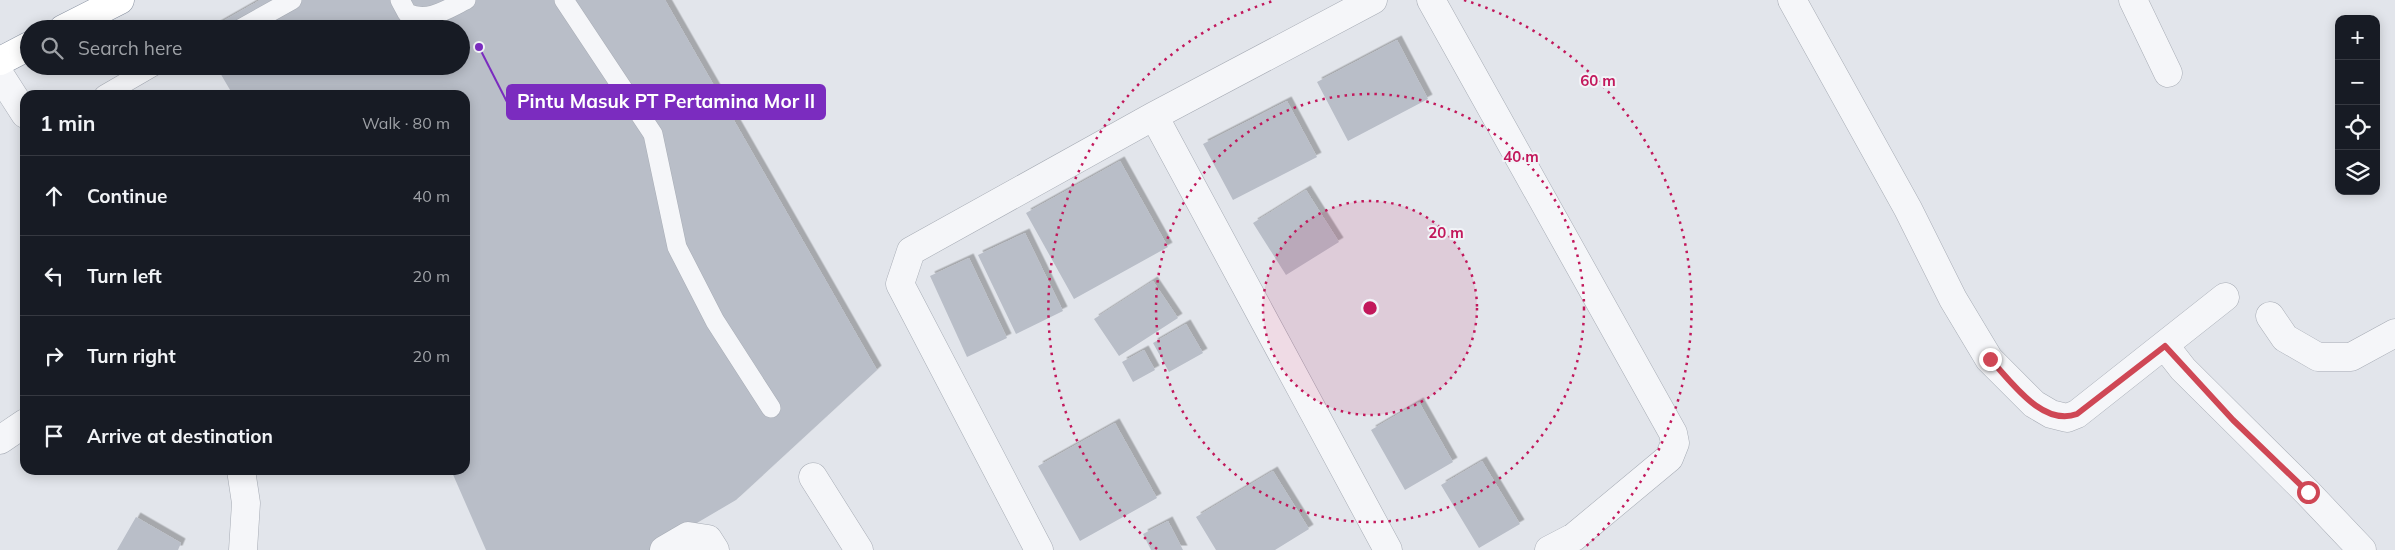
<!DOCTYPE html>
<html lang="en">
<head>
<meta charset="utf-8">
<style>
  body { margin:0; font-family:Mulish,sans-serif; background:#20242c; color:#f1f3f6 }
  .controls { position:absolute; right:15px; top:15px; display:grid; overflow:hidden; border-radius:10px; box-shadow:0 2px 12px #0003 }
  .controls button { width:45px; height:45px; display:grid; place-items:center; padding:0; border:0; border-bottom:1px solid #363941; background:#171b24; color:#f1f3f6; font:25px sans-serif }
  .stop { position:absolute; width:15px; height:15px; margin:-11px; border:4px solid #cf4755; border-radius:50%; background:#fff }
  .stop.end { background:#cf4755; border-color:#fff; box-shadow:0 1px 5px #0008 }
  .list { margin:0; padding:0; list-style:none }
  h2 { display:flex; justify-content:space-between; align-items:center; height:65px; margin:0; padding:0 20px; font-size:21px }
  h2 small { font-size:16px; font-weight:400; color:#9ea1a6 }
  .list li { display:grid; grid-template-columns:32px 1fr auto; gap:15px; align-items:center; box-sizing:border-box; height:80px; padding:0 20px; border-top:1px solid #363941 }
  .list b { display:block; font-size:19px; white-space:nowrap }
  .list em { font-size:16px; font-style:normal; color:#9ea1a6 }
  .icon { flex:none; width:28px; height:28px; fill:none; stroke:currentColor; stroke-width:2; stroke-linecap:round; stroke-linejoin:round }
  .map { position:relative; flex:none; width:2395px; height:550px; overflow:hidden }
  .search { position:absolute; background:#171b24; box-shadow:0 2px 12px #0003; left:20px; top:20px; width:450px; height:55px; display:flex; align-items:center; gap:12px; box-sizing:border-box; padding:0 18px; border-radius:28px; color:#9ea1a6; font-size:19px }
  .panel { position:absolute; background:#171b24; box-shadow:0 2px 12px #0003; left:20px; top:90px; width:450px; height:385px; border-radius:15px }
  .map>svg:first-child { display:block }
</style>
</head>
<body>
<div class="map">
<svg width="2395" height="550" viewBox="0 0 2395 550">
  <defs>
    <filter id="shadow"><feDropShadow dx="4.5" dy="-4.5" stdDeviation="0" flood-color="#0004"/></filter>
  </defs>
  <rect width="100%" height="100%" fill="#e2e5eb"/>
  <!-- building -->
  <path fill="#b9bec8" filter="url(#shadow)" d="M 260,0 L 665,0 L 877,370 L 736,500 L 651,550 L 486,550 L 451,470 L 465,470 L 465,95 L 233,95 L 216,66 L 461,66 L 461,29 L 209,29 Z
    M 1397,40 L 1428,99 L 1348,141 L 1317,82 Z
    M 1287,101 L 1317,157 L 1233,200 L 1203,144 Z
    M 1120,161 L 1168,247 L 1074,299 L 1026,213 Z
    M 1306,190 L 1339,242 L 1286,275 L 1253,223 Z
    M 1025,233 L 1063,311 L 1016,334 L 978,255 Z
    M 969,258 L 1007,338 L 967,357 L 930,276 Z
    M 1153,281 L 1178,318 L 1119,356 L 1094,319 Z
    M 1186,324 L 1203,353 L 1169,372 L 1153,343 Z
    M 1144,350 L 1155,370 L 1133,382 L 1122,362 Z
    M 1419,402 L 1453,462 L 1405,490 L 1371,430 Z
    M 1115,423 L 1157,498 L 1080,541 L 1038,466 Z
    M 1482,461 L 1520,524 L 1479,548 L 1441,485 Z
    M 1273,471 L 1309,529 L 1275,550 L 1216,550 L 1196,517 Z
    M 136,517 L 181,543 L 178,550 L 117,550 Z
    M 1168,521 L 1183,550 L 1151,550 L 1143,534 Z"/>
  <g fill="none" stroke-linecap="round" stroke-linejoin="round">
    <defs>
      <path id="service" d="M 400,0 L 407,13 C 428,23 447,9 466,0
        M 564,0 L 653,134 L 677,247 L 715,321 L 771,408
        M 240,29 L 292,0
        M 104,95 L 154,66"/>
      <path id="minor" d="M 1431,0 L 1673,433 L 1675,443 L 1669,458 L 1574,537 L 1549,550
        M 1792,0 L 1908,209 L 1953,299 L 1989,359 L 2034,404 L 2051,414 L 2067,418 L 2077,414 L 2225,297
        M 2133,0 L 2168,73
        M 0,75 L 25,114
        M 1154,116 L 1388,550
        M 2270,316 L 2285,338 L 2318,357 L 2351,357 L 2395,333
        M 2165,346 L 2183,369 L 2308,493 L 2362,550
        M 0,440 L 25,423
        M 241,470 L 246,503 L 243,550
        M 813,477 L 859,550
        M 664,550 L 688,536 L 708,539 L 715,550
        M 1039,550 L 900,284 L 911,251 L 1154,116 L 1373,0"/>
      <path id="trunk" d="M 63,29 L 120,0
        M 0,61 L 29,46"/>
    </defs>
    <!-- service casing -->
    <use href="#service" stroke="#a7acb5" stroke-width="20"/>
    <!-- minor casing -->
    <use href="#minor" stroke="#a7acb5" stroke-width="29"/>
    <!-- trunk casing -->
    <use href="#trunk" stroke="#8992a1" stroke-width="29"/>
    <!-- service -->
    <use href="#service" stroke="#f5f6f9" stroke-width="19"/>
    <!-- minor -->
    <use href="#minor" stroke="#f5f6f9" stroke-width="28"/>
    <!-- trunk -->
    <use href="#trunk" stroke="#fff" stroke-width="28"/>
  </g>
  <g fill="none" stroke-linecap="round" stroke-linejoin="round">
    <!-- route -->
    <path stroke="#cf4755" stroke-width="6" d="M 1990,359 C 2011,381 2042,427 2077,414 L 2165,346 L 2233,420 L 2308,492"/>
  </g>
  <!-- distance rings -->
  <circle cx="1370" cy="308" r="107" fill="#c2185b" fill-opacity=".12"/>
  <g fill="none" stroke="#c2185b" stroke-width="2.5" stroke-dasharray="2.5 5">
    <circle cx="1370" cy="308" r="107"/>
    <circle cx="1370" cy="308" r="214"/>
    <path d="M1157 549A322 322 0 0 1 1276 0M1464 0A322 322 0 0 1 1583 549"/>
  </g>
  <circle cx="1370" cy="308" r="8" fill="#c2185b" stroke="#f2f4f8" stroke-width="2.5"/>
  <g font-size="15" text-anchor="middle" font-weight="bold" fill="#c2185b" stroke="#f2f4f8" stroke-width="4" stroke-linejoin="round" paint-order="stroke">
    <text x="1598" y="86">60 m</text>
    <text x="1521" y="162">40 m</text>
    <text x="1446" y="238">20 m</text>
  </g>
  <!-- callouts -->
  <path fill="none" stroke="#7b2cbf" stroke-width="2" d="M479 47L507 102"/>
  <circle fill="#7b2cbf" stroke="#f2f4f8" stroke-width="2" cx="479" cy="47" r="5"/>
  <rect fill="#7b2cbf" stroke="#7b2cbf" stroke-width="2" x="507" y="85" width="318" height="34" rx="5"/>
  <g font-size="19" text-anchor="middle" font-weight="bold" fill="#fff">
    <text x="666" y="108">Pintu Masuk PT Pertamina Mor II</text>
  </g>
</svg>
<div class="controls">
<button>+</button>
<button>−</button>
<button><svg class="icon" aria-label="locate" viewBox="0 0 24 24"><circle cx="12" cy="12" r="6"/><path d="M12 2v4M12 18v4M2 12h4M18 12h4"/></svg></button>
<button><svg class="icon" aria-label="layers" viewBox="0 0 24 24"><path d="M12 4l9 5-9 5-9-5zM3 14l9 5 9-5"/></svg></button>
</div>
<div class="stop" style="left:2308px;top:492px"></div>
<div class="stop end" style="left:1990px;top:359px"></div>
<div class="search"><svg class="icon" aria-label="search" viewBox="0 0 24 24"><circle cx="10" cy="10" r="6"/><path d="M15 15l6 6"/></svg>Search here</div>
<section class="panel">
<h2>1 min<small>Walk · 80 m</small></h2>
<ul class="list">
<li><svg class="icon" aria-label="ahead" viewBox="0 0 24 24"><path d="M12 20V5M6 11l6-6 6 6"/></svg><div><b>Continue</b></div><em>40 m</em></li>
<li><svg class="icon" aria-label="left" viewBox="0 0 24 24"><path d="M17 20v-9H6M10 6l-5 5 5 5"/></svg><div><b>Turn left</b></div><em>20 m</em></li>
<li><svg class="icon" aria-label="right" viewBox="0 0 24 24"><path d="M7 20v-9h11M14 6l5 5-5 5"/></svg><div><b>Turn right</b></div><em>20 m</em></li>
<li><svg class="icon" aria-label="arrive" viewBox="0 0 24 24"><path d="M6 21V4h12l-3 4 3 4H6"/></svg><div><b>Arrive at destination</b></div></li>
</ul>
</section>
</div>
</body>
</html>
